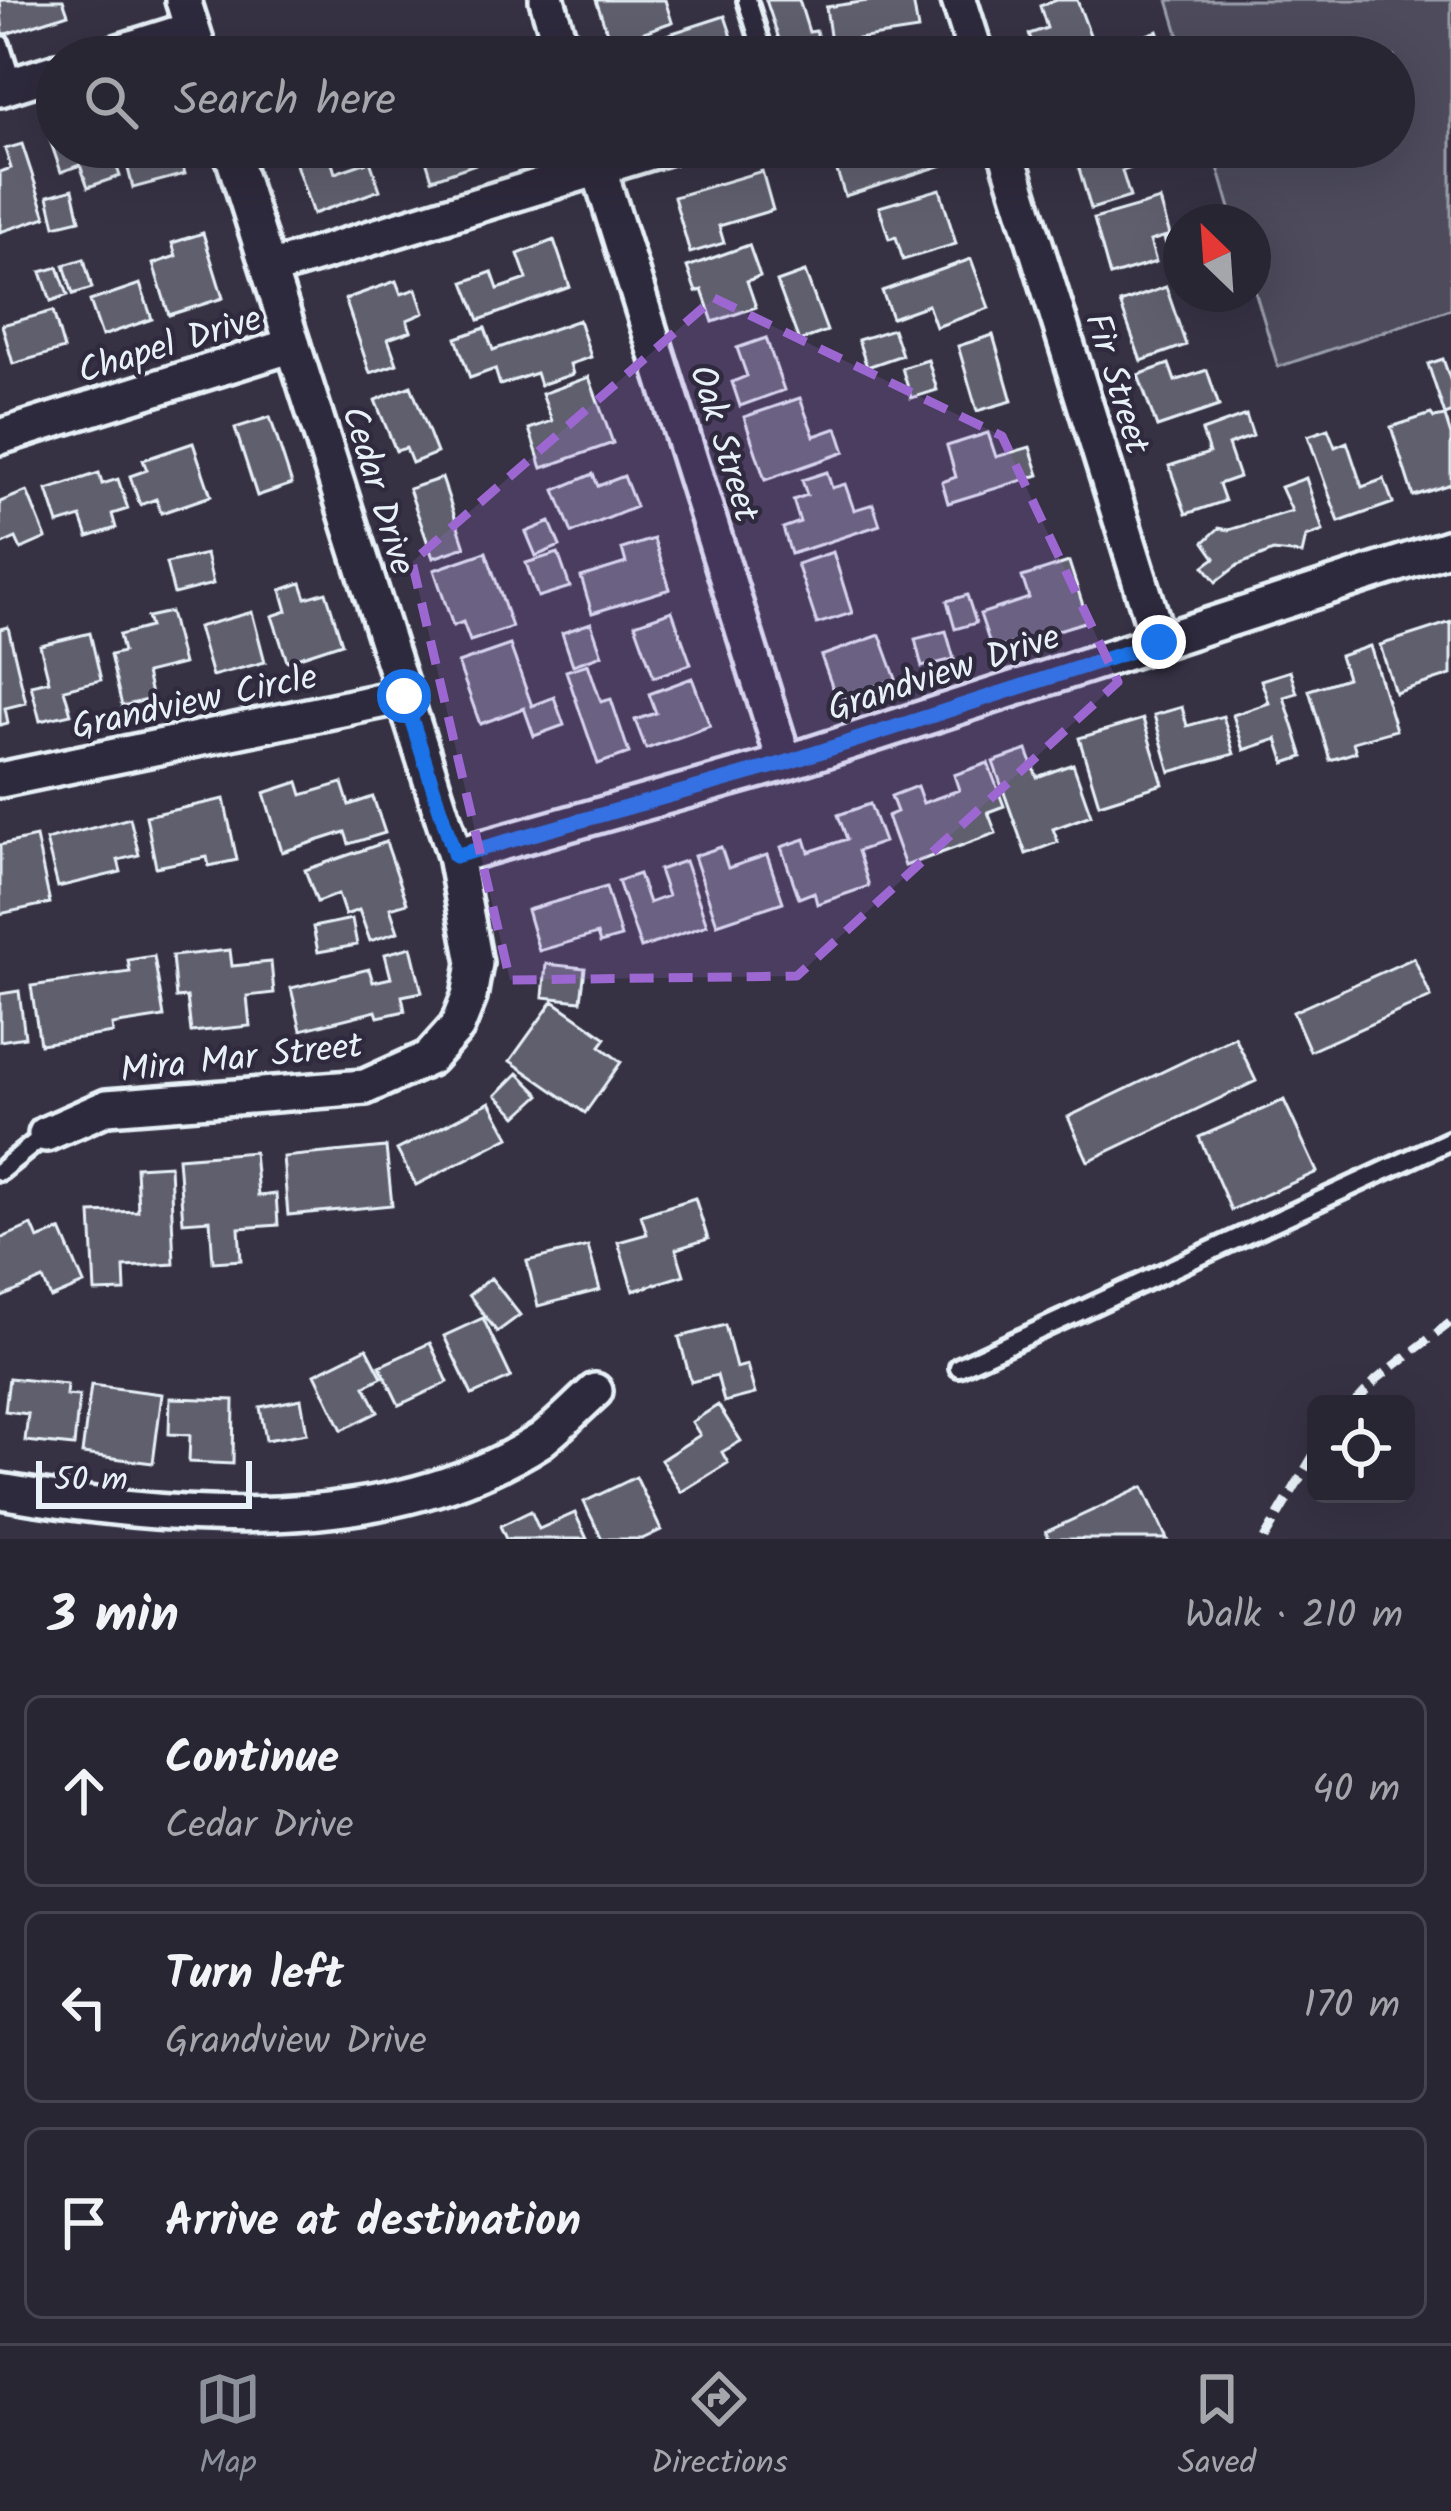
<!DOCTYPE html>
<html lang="en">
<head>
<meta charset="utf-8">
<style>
  body { margin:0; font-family:Kalam,sans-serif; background:#302e3b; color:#f1f3f6 }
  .controls { position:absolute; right:36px; bottom:36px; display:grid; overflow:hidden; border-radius:18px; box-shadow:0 12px 48px #0002 }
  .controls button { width:108px; height:108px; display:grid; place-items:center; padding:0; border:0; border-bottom:3px solid #44434e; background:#282633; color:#f1f3f6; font:60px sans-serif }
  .compass { position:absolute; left:1163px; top:204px; width:108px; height:108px; border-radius:50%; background:#282633; box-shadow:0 12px 48px #0002; rotate:335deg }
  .scale { position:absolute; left:36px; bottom:30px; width:216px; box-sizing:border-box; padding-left:12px; border:6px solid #e8f1f8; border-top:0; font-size:33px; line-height:42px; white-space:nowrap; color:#e8f1f8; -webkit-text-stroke:9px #2f2a3d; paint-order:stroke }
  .stop { position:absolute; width:36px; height:36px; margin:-27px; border:9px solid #1a73e8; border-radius:50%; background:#fff }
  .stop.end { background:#1a73e8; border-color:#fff; box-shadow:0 3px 12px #0008 }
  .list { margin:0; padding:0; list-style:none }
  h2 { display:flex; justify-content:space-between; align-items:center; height:156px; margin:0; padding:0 48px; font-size:51px }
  h2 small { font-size:39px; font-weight:400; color:#a5a5ac }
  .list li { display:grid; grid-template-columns:78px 1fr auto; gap:36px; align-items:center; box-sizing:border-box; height:192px; margin:0 24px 24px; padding:0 24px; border:3px solid #44434e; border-radius:18px }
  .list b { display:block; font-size:45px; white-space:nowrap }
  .list p { margin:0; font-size:39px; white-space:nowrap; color:#a5a5ac }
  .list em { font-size:39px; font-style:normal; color:#a5a5ac }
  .icon { flex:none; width:66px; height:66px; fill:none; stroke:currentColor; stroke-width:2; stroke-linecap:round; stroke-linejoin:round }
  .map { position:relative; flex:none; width:1451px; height:1539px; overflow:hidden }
  .search { position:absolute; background:#282633; box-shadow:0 12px 48px #0002; left:36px; right:36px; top:36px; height:132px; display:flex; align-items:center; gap:30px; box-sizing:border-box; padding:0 42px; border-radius:66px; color:#a5a5ac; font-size:45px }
  .sheet { height:804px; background:#282633 }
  nav { display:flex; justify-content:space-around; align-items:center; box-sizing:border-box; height:168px; border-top:3px solid #44434e; background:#282633; font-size:33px; color:#a5a5ac }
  nav a { display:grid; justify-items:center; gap:6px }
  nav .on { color:#8c9099 }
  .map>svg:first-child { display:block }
</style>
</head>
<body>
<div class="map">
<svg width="1451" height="1539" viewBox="0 0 1451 1539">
  <rect width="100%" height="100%" fill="#363244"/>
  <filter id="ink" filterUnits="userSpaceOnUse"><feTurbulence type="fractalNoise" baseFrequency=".00833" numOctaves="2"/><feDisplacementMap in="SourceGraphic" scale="24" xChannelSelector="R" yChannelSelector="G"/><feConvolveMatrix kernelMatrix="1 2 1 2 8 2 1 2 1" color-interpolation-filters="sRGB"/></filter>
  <g filter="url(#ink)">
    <!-- green -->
    <path fill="#4d4b5c" stroke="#9a9eaa" stroke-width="3" d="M 1168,0 L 1451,0 L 1451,309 L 1278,367 L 1253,284 L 1253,222 L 1234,222 L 1212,147 L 1394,147 L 1394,57 L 1185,57 Z"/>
    <!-- building -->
    <path fill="#605e6e" stroke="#e8f1f8" stroke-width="3" d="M 0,0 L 63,0 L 68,14 L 3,35 Z
      M 596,0 L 665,0 L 672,22 L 611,44 Z
      M 766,0 L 799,0 L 809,32 L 816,31 L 824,57 L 785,57 Z
      M 875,0 L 913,0 L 918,30 L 831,43 L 826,7 Z
      M 1057,0 L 1077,0 L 1093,43 L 1057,57 L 1038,57 L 1029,34 L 1047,28 L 1040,6 Z
      M 725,16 L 736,49 L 710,57 L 625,57 L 623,49 Z
      M 1158,31 L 1167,57 L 1119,57 L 1115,46 Z
      M 302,39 L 308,57 L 273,57 L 270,50 Z
      M 57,134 L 57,147 L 110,147 L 120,176 L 88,187 L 80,165 L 61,172 L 49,137 Z
      M 22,144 L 46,217 L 0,232 L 0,172 L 11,168 L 5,149 Z
      M 146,147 L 177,147 L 185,174 L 133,188 L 127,165 L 149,159 Z
      M 290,147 L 327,147 L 335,173 L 370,161 L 380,190 L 313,214 Z
      M 422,147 L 525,147 L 432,179 Z
      M 865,147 L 938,147 L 943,165 L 845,196 L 836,168 L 868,158 Z
      M 1125,148 L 1131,168 L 1122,171 L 1130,197 L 1091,209 L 1077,162 Z
      M 762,171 L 773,210 L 719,226 L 724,243 L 690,253 L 674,197 Z
      M 73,189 L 80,220 L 55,226 L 48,196 Z
      M 940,189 L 956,244 L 903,260 L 896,237 L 889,239 L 879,207 Z
      M 1160,200 L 1170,235 L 1150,241 L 1156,262 L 1110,276 L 1094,219 Z
      M 203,233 L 223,298 L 169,315 L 153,264 L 176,256 L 172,243 Z
      M 1181,233 L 1181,267 L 1174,269 L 1164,238 Z
      M 554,240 L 570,287 L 479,320 L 464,282 L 492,272 L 498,289 L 527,279 L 518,254 Z
      M 749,245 L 760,276 L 747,281 L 756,307 L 713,322 L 702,290 L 696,292 L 687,267 Z
      M 84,259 L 92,288 L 73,294 L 64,265 Z
      M 971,259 L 989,308 L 936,327 L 928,305 L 892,318 L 882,291 Z
      M 58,267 L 68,295 L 51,301 L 41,272 Z
      M 805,272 L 827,331 L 799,341 L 777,282 Z
      M 396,281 L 401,294 L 416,289 L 424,313 L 407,320 L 411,331 L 388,339 L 397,364 L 370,373 L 345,299 Z
      M 140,284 L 152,319 L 102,336 L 90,301 Z
      M 1166,287 L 1186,345 L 1141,361 L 1120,303 Z
      M 53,311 L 64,349 L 13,364 L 2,325 Z
      M 579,320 L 591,357 L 570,364 L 573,374 L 540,385 L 536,373 L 500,385 L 495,369 L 470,378 L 456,338 L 485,328 L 493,350 Z
      M 893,329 L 902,355 L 867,367 L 858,340 Z
      M 993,335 L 1012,401 L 977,411 L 958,346 Z
      M 766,338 L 784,390 L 740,406 L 732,382 L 747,376 L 737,348 Z
      M 1443,359 L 1451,382 L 1451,413 L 1445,415 L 1428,364 Z
      M 928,360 L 937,390 L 911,398 L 902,368 Z
      M 1169,364 L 1175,381 L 1207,370 L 1219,406 L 1157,427 L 1138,375 Z
      M 589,377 L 613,443 L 542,468 L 529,429 L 552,421 L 542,394 Z
      M 411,386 L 437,453 L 412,463 L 406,448 L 396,451 L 375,400 Z
      M 800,398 L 814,436 L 837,428 L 845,452 L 765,480 L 744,417 Z
      M 1431,414 L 1434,418 L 1445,416 L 1451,435 L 1451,484 L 1413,496 L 1391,427 Z
      M 1246,415 L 1253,436 L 1228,445 L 1239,477 L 1219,484 L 1225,501 L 1186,514 L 1169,466 L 1209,453 L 1202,431 Z
      M 270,417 L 292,484 L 257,496 L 235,428 Z
      M 1328,429 L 1335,447 L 1347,442 L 1362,487 L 1384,479 L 1393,503 L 1339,522 L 1308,436 Z
      M 988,433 L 996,457 L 1030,447 L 1039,475 L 948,503 L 942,482 L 956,477 L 947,446 Z
      M 193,443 L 211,496 L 161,513 L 156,499 L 140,505 L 130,476 L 147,470 L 143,460 Z
      M 827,472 L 832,488 L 845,484 L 854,510 L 873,504 L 880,525 L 791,554 L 783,528 L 800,522 L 793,500 L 807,495 L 802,480 Z
      M 99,473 L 102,484 L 118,479 L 128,509 L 112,514 L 116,528 L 88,537 L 81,517 L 58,524 L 47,490 Z
      M 593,474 L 598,486 L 624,476 L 636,507 L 572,533 L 555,490 Z
      M 442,478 L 465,547 L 433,558 L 409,489 Z
      M 1306,478 L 1323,531 L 1306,537 L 1302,554 L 1273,551 L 1238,565 L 1216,582 L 1204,566 L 1215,558 L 1204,542 L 1219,528 L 1229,530 L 1292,511 L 1281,487 Z
      M 27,491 L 46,538 L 21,549 L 16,538 L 0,545 L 0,502 Z
      M 550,522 L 560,546 L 536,556 L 526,532 Z
      M 654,539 L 670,589 L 592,613 L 581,577 L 626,563 L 622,549 Z
      M 486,552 L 512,627 L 470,641 L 463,622 L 453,626 L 434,570 Z
      M 833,552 L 852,613 L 817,624 L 797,564 Z
      M 558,553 L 570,587 L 538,597 L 526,563 Z
      M 206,554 L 213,584 L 174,594 L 166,563 Z
      M 1069,562 L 1088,621 L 992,650 L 980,614 L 1029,598 L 1022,577 Z
      M 301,583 L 306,598 L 326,592 L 342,643 L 287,661 L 272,616 L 287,611 L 281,590 Z
      M 967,595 L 976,623 L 955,629 L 947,601 Z
      M 672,611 L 691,664 L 654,677 L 635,624 Z
      M 170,612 L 183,664 L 146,673 L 152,699 L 122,706 L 110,655 L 123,652 L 119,635 L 150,627 L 147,617 Z
      M 252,612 L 265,662 L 212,676 L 198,627 Z
      M 1451,622 L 1451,675 L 1395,693 L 1380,645 Z
      M 591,623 L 602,655 L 573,665 L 562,633 Z
      M 8,627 L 26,703 L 5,708 L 8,723 L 0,725 L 0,629 Z
      M 946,631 L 954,659 L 922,667 L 915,639 Z
      M 90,633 L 101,680 L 64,689 L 71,714 L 40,721 L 31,685 L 49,681 L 40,645 Z
      M 880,635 L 896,679 L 837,700 L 821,656 Z
      M 510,645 L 532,706 L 554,697 L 564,725 L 534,736 L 524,708 L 480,724 L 458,663 Z
      M 1370,646 L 1396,730 L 1353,742 L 1356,752 L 1330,760 L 1309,690 L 1347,678 L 1340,656 Z
      M 588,664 L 601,702 L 611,699 L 629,753 L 598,764 L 566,671 Z
      M 1290,671 L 1297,693 L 1284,697 L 1303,757 L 1285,763 L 1277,739 L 1244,750 L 1233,715 L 1269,703 L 1261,680 Z
      M 692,678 L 710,726 L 646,749 L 635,720 L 656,713 L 649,694 Z
      M 1182,707 L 1187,726 L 1223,716 L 1234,754 L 1170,772 L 1154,715 Z
      M 1143,719 L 1163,784 L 1099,804 L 1079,738 Z
      M 1027,750 L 1037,777 L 1073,764 L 1091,815 L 1053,829 L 1058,842 L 1026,854 L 993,762 Z
      M 988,763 L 1004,806 L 988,812 L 996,833 L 905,866 L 887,816 L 897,812 L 891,796 L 917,786 L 923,803 L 959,790 L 954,775 Z
      M 298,782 L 302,795 L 342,783 L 349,805 L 373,797 L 385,833 L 349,844 L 345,832 L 282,852 L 264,793 Z
      M 224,799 L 237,860 L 209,866 L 207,857 L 156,867 L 146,816 Z
      M 870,804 L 884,842 L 858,851 L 869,886 L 817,904 L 814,892 L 799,898 L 781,847 L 805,839 L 809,852 L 847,839 L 838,815 Z
      M 130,818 L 139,855 L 118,860 L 121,872 L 58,887 L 46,840 Z
      M 36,837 L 50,903 L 0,914 L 0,845 Z
      M 386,842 L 407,903 L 390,908 L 398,932 L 370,941 L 359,910 L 345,915 L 338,894 L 317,902 L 305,870 Z
      M 721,847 L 728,868 L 767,855 L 783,902 L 717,924 L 694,856 Z
      M 685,861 L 707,925 L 641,948 L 618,881 L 639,874 L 649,903 L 668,896 L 659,870 Z
      M 606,887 L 621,937 L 600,943 L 597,934 L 539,951 L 527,910 Z
      M 352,919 L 357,945 L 318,952 L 313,927 Z
      M 411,947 L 422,992 L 402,996 L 405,1011 L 378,1017 L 376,1011 L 301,1030 L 291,988 L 369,969 L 373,982 L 391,978 L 385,954 Z
      M 230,950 L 232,966 L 271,962 L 274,993 L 247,996 L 250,1026 L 191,1032 L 187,997 L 176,998 L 172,956 Z
      M 154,956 L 164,1017 L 112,1025 L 113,1033 L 40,1044 L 31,986 L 130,972 L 128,960 Z
      M 1414,958 L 1431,997 L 1310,1051 L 1293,1012 Z
      M 546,964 L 585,968 L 581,1001 L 543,997 Z
      M 19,991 L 25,1037 L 0,1041 L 0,994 Z
      M 553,1001 L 606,1038 L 600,1046 L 621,1062 L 585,1113 L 510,1061 Z
      M 1235,1037 L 1256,1081 L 1088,1161 L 1068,1117 Z
      M 518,1073 L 540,1095 L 517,1116 L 496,1095 Z
      M 1284,1100 L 1317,1172 L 1231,1210 L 1199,1137 Z
      M 490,1102 L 509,1137 L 416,1185 L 397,1150 Z
      M 386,1147 L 392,1205 L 288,1215 L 283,1157 Z
      M 254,1152 L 258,1196 L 276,1194 L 278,1225 L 239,1228 L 241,1260 L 213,1262 L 210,1220 L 183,1222 L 178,1158 Z
      M 170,1165 L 174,1264 L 124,1267 L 125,1291 L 95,1292 L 91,1213 L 138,1211 L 136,1167 Z
      M 695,1198 L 708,1239 L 676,1249 L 684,1275 L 633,1291 L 618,1242 L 647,1234 L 641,1215 Z
      M 32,1225 L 38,1239 L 61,1230 L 84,1284 L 51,1298 L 43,1279 L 0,1298 L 0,1239 Z
      M 588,1246 L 600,1290 L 538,1306 L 527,1261 Z
      M 491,1278 L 520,1315 L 497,1332 L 469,1295 Z
      M 483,1318 L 511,1377 L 472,1395 L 444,1336 Z
      M 725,1325 L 736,1368 L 747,1365 L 755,1394 L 724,1402 L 717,1375 L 691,1382 L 679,1337 Z
      M 430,1343 L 448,1382 L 399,1405 L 380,1366 Z
      M 367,1348 L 382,1377 L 365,1386 L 378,1412 L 342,1430 L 315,1374 Z
      M 9,1378 L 67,1384 L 66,1395 L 79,1396 L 74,1446 L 25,1441 L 28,1414 L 5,1411 Z
      M 91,1385 L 162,1394 L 153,1463 L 82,1454 Z
      M 170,1398 L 234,1400 L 233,1464 L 189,1462 L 190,1435 L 169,1434 Z
      M 301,1399 L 307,1433 L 266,1440 L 260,1407 Z
      M 718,1405 L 741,1441 L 722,1452 L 728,1463 L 681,1492 L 661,1460 L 700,1435 L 692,1422 Z
      M 636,1477 L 661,1530 L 642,1539 L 602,1539 L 584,1502 Z
      M 1143,1487 L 1167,1539 L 1049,1539 L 1046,1532 Z
      M 531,1511 L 539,1529 L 575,1513 L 587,1539 L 506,1539 L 500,1526 Z"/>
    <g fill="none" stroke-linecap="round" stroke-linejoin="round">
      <defs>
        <path id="service" d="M 747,0 L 765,57
          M 0,44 L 13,85
          M 0,1171 L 46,1134
          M 959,1367 L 1451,1140"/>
        <path id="minor" d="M 183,0 L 201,57
          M 547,0 L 564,57
          M 959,0 L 977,57
          M 103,57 L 192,29
          M 0,89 L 57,71
          M 592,147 L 785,763
          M 1005,147 L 1159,642
          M 270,269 L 667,147
          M 0,437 L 293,345
          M 0,780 L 404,696
          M 455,856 L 785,763 L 1451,547
          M 46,1134 L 107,1107 L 365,1087 L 429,1058 L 457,1027 L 469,997 L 475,963 L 455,856 L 230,147
          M 0,1491 C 175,1521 387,1539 541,1440 C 560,1425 577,1407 595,1391"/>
      </defs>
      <!-- service casing -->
      <use href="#service" stroke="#e8f1f8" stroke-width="26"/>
      <!-- minor casing -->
      <use href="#minor" stroke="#e8f1f8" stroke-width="42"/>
      <!-- service -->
      <use href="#service" stroke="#2f2a3d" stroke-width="16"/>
      <!-- minor -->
      <use href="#minor" stroke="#2f2a3d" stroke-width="33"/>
      <!-- rail -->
      <path stroke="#e8f1f8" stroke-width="9" stroke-dasharray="18 9" stroke-linecap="butt" d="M 1354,1404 L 1377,1379 L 1451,1322
        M 1264,1539 L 1316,1451"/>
    </g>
  </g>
  <g fill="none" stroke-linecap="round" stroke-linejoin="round" filter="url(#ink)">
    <!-- route -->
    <path stroke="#1a73e8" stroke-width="15" d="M 404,696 L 455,856 L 785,763 L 1159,642"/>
  </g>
  <!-- marked area -->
  <path fill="#9c67d0" fill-opacity="0.2" stroke="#9c67d0" stroke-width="9" stroke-dasharray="24 15" stroke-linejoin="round" d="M 714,298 L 1002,436 L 1118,682 L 797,976 L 510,980 L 412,562 Z"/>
  <g text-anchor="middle" stroke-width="9" stroke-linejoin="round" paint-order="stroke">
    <!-- street labels -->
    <g font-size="36" fill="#e8f1f8" stroke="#2f2a3d">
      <text transform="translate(169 343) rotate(-17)" y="13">Chapel Drive</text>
      <text transform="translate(1119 383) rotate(73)" y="13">Fir Street</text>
      <text transform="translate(726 443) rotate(73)" y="13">Oak Street</text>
      <text transform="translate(380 490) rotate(73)" y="13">Cedar Drive</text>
      <text transform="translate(943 671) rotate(-18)" y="13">Grandview Drive</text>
      <text transform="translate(194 700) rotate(-12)" y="13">Grandview Circle</text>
      <text transform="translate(241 1056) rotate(-6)" y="13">Mira Mar Street</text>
    </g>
  </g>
</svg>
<div class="controls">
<button><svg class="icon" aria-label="locate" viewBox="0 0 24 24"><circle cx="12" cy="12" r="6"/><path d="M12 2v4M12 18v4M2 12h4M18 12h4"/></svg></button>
</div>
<svg class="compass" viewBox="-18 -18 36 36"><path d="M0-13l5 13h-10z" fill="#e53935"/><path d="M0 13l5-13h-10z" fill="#a5a5ac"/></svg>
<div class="scale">50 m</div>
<div class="stop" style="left:404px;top:696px"></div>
<div class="stop end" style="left:1159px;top:642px"></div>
<div class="search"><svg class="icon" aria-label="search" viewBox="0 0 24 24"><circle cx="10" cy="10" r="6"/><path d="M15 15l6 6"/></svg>Search here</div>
</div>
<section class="sheet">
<h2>3 min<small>Walk · 210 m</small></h2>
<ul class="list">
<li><svg class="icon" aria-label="ahead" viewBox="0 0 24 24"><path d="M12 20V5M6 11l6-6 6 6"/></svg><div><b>Continue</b><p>Cedar Drive</p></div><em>40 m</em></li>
<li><svg class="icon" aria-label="left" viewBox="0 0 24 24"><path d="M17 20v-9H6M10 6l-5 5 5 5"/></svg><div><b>Turn left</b><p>Grandview Drive</p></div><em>170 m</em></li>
<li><svg class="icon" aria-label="arrive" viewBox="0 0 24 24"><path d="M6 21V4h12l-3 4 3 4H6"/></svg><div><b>Arrive at destination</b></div></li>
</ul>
</section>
<nav>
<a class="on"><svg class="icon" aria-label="map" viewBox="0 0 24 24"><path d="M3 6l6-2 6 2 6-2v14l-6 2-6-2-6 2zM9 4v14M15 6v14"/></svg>Map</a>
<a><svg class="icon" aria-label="directions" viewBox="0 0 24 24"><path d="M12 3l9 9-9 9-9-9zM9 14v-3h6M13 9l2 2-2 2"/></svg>Directions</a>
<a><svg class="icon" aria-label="saved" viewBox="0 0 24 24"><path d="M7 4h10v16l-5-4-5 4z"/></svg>Saved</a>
</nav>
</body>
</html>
